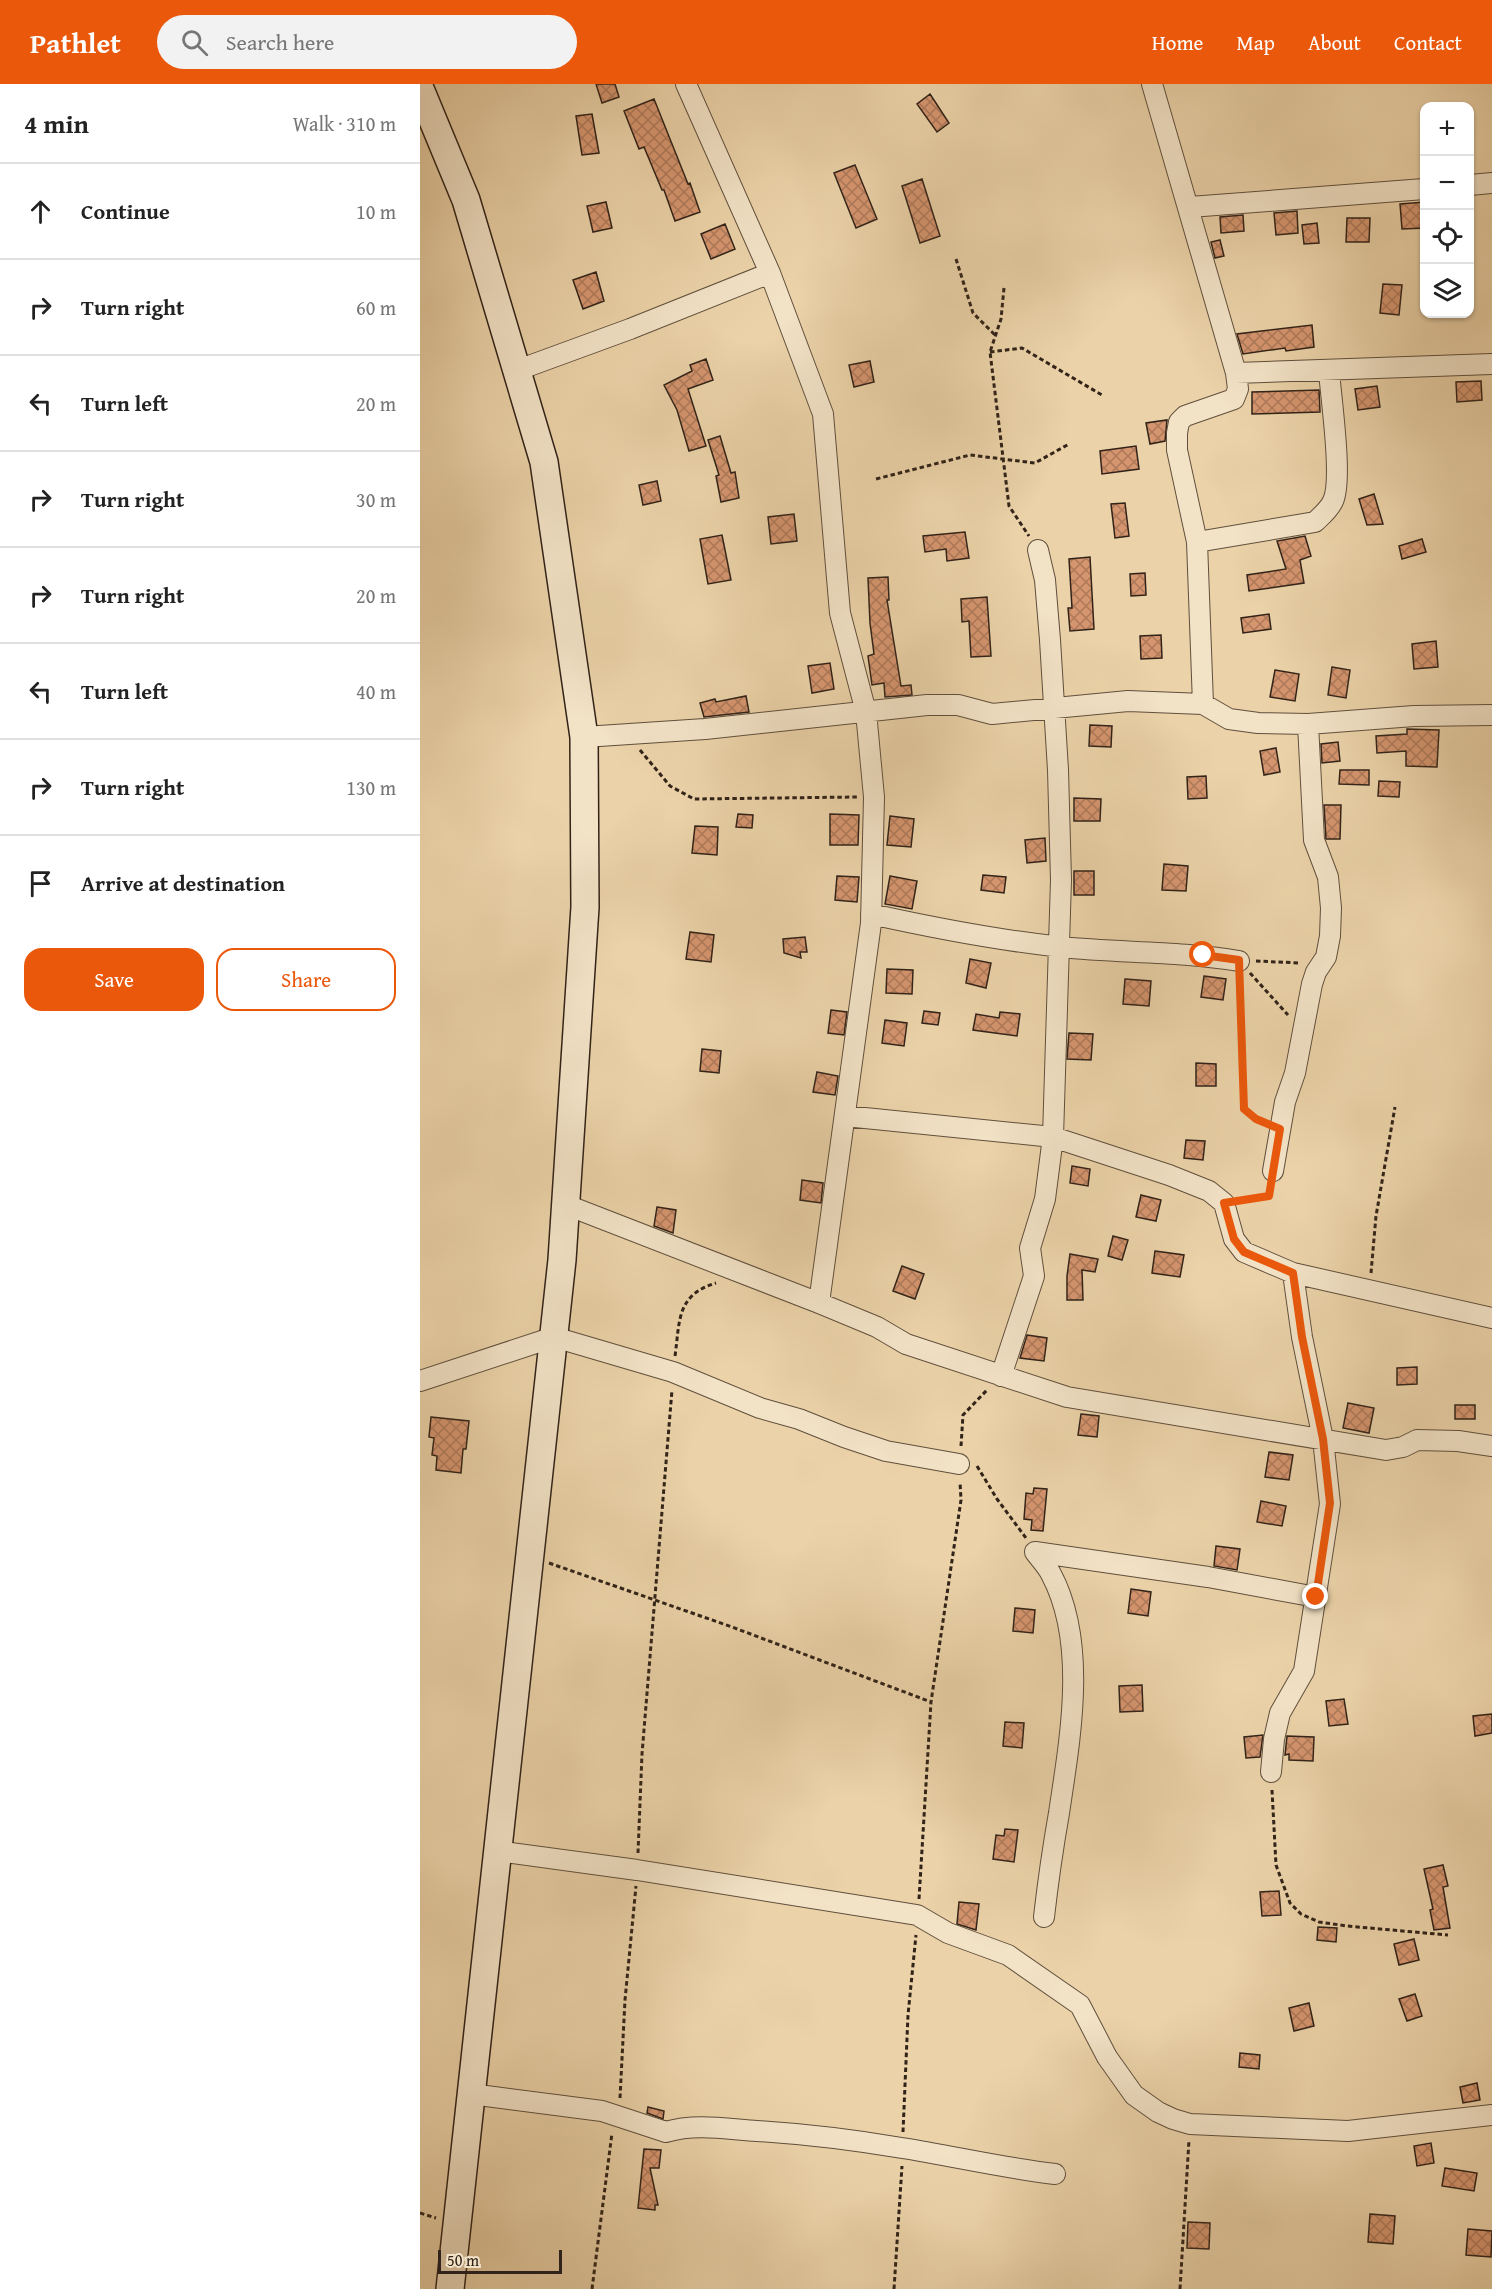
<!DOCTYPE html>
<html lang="en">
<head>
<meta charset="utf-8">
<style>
  body { margin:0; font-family:"Gentium Book Plus",serif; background:#f2f2f2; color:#222 }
  .controls { position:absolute; right:18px; top:18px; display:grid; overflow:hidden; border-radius:12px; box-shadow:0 2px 4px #0004 }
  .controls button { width:54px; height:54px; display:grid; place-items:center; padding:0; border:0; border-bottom:2px solid #e0e0e0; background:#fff; color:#222; font:30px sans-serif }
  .scale { position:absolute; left:18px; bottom:15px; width:124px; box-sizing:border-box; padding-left:6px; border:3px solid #312319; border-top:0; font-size:16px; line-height:21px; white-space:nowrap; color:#312319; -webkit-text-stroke:4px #f2e2c6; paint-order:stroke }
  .stop { position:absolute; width:18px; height:18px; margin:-14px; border:4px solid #ea580c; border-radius:50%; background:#fff }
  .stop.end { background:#ea580c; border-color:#fff; box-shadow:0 2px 6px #0008 }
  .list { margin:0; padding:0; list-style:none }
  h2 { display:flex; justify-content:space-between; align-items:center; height:78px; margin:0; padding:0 24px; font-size:26px }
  h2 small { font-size:20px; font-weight:400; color:#767676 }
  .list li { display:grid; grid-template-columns:39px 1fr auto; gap:18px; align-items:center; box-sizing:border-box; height:96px; padding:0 24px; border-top:2px solid #e0e0e0 }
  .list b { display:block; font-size:22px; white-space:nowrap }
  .list em { font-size:20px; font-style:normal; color:#767676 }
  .actions { display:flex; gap:12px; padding:18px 24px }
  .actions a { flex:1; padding:14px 0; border:2px solid #ea580c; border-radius:18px; text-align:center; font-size:21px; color:#ea580c }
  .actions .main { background:#ea580c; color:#fff }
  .icon { flex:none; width:33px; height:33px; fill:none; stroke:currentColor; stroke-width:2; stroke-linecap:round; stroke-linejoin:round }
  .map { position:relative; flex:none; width:1072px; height:2205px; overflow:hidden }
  header { display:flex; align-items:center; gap:36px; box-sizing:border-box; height:84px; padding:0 30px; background:#ea580c; color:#fff }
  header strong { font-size:28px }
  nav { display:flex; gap:33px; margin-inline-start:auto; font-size:21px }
  .search { width:420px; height:54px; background:#f2f2f2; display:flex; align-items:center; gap:15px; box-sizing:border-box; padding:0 21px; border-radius:33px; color:#767676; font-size:22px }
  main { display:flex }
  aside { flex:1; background:#fff }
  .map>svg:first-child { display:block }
</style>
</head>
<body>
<header>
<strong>Pathlet</strong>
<div class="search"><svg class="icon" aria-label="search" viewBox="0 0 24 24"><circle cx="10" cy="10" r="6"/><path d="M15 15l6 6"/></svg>Search here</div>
<nav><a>Home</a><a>Map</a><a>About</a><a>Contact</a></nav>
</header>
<main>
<aside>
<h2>4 min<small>Walk · 310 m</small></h2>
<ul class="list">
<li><svg class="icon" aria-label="ahead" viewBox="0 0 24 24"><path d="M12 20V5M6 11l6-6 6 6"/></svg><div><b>Continue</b></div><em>10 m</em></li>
<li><svg class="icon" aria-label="right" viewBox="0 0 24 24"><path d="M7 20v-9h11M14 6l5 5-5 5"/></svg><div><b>Turn right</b></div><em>60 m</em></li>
<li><svg class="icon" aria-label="left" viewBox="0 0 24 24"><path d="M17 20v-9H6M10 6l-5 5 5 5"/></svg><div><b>Turn left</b></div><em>20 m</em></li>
<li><svg class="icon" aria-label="right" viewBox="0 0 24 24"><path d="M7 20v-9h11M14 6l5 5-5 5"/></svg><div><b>Turn right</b></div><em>30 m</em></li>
<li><svg class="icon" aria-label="right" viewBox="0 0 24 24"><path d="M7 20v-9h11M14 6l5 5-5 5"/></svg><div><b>Turn right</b></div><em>20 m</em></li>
<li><svg class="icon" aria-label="left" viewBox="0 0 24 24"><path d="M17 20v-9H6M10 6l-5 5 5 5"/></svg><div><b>Turn left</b></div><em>40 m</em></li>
<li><svg class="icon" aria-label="right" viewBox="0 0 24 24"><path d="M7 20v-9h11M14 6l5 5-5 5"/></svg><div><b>Turn right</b></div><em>130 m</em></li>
<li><svg class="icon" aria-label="arrive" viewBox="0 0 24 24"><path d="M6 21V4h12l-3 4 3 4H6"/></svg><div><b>Arrive at destination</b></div></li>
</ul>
<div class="actions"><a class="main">Save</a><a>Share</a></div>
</aside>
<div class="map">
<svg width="1072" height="2205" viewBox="0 0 1072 2205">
  <defs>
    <pattern id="building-cross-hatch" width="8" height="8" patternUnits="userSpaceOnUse" patternTransform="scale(1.5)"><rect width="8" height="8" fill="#d5956e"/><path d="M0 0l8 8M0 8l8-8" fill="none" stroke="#ad795a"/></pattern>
  </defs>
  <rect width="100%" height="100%" fill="#ebd2a8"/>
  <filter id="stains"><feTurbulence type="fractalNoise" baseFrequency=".00333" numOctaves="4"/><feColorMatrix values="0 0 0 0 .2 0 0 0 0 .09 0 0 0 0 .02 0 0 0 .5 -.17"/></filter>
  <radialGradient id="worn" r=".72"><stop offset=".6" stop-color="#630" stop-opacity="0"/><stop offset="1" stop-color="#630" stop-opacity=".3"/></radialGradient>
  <!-- building -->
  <path fill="url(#building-cross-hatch)" stroke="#312319" stroke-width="1.5" d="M 176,0 L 195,0 L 199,13 L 182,19 Z
    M 510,10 L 529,39 L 517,48 L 497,20 Z
    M 234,15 L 268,100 L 270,99 L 280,128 L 255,137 L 244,106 L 242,106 L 224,63 L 219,65 L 204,27 Z
    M 172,30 L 179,69 L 162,71 L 156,32 Z
    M 435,81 L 457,135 L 436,144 L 414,89 Z
    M 502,95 L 520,152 L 500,159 L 482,102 Z
    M 186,118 L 192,144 L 173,148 L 167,122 Z
    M 1005,118 L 1005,144 L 982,145 L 980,120 Z
    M 877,127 L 878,149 L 856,151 L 854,129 Z
    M 823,131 L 824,147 L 801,149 L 800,133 Z
    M 927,134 L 950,134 L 949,158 L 926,158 Z
    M 897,139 L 899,159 L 884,160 L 882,141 Z
    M 305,140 L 315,165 L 291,175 L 281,150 Z
    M 800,156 L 804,172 L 795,174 L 791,158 Z
    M 176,188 L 184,217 L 163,225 L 153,196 Z
    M 963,200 L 982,201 L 979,231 L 960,229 Z
    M 892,241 L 894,263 L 866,267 L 865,264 L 823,270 L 817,250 Z
    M 286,275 L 293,296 L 268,305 L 286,362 L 269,367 L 257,326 L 244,301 L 272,287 L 270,281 Z
    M 450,277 L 454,298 L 434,303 L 429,281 Z
    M 1061,297 L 1062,316 L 1037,318 L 1036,298 Z
    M 957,302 L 960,323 L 938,326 L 935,305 Z
    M 899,306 L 900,328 L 832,330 L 832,308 Z
    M 747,336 L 745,357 L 730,360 L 726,339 Z
    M 300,352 L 311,389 L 315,388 L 319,414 L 301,418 L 296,392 L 299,391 L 288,356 Z
    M 716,362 L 719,385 L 682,390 L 680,367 Z
    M 237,397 L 241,417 L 223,421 L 219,401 Z
    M 954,410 L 963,440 L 947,441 L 939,415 Z
    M 705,419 L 709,452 L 695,454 L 691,420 Z
    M 374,430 L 377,457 L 351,460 L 348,433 Z
    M 545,448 L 549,474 L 527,477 L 526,465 L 505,468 L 503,452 Z
    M 302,451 L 311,496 L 288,500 L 280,455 Z
    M 885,452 L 891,472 L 880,476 L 884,499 L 829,507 L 827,491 L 866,485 L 857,457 Z
    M 1002,455 L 1006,468 L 982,475 L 979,462 Z
    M 670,473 L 674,545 L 650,547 L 648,524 L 652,524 L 649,475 Z
    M 725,489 L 726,511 L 711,512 L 710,490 Z
    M 468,493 L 469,516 L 467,516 L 481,602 L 491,601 L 492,611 L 465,613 L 464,599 L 452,601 L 448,572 L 454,570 L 450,539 L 448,494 Z
    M 567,513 L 571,572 L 551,573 L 549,537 L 542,538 L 541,515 Z
    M 849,530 L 851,545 L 823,549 L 821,534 Z
    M 741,551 L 742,574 L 721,575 L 720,552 Z
    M 1016,557 L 1018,583 L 994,585 L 992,560 Z
    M 410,579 L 414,605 L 392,609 L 388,582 Z
    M 912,583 L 930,586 L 926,614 L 908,611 Z
    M 855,586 L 879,590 L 875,617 L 850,613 Z
    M 326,612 L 329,628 L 284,633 L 280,619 L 295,615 L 296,618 Z
    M 670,641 L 692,642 L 691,663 L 669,662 Z
    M 987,645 L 1019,646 L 1017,683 L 986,682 L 986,667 L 957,669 L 956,652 L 987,650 Z
    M 918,658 L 920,677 L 902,679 L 901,660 Z
    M 856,664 L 860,688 L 844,691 L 840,667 Z
    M 920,686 L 949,686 L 949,701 L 919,700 Z
    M 786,692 L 787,714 L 768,715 L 767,693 Z
    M 959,697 L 980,698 L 979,713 L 958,712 Z
    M 654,714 L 681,715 L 680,737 L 654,737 Z
    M 904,721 L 921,721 L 920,755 L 906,755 Z
    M 318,730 L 333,731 L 332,744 L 316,743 Z
    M 410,730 L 439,731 L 438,761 L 410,761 Z
    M 470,732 L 494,735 L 491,763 L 467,761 Z
    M 275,742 L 298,743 L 297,771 L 272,769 Z
    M 625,754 L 626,777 L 607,779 L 605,756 Z
    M 744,780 L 768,782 L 766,807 L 742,806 Z
    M 654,787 L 674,787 L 674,811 L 654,811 Z
    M 563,791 L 586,793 L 584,809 L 561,806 Z
    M 417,792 L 439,793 L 437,818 L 415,816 Z
    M 470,792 L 497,797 L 492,825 L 465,820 Z
    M 270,848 L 294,851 L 291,878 L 266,875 Z
    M 385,853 L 387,868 L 380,868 L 381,874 L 364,869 L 363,855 Z
    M 550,875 L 571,879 L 566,904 L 546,899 Z
    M 467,885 L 493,886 L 492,910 L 466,909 Z
    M 784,892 L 806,895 L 803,916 L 781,913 Z
    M 705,895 L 731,897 L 729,922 L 703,920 Z
    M 411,926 L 427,928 L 424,951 L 408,949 Z
    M 504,927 L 520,929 L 518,941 L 502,939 Z
    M 580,928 L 600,930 L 597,952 L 553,946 L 556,930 L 579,934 Z
    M 465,936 L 487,939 L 484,962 L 462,959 Z
    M 649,949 L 673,950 L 671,976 L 647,975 Z
    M 282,965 L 301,967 L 299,989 L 280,987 Z
    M 776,979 L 796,980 L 796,1002 L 776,1002 Z
    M 397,988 L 418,992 L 415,1011 L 393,1008 Z
    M 766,1056 L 785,1057 L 783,1076 L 764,1074 Z
    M 652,1082 L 670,1085 L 668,1102 L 650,1099 Z
    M 382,1096 L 403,1099 L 401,1119 L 380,1116 Z
    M 721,1111 L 741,1116 L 736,1137 L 716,1133 Z
    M 237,1123 L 256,1126 L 253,1149 L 234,1142 Z
    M 693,1152 L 708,1156 L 702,1176 L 688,1172 Z
    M 735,1167 L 764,1171 L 760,1193 L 732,1189 Z
    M 650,1170 L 678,1175 L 675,1188 L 662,1186 L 663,1216 L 647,1216 L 647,1192 Z
    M 482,1182 L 504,1190 L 495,1215 L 473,1207 Z
    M 607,1251 L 627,1254 L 624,1277 L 600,1274 Z
    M 997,1283 L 997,1300 L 977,1301 L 977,1284 Z
    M 928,1319 L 954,1324 L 949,1349 L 923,1344 Z
    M 1035,1321 L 1055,1321 L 1055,1335 L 1035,1335 Z
    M 661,1330 L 679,1332 L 677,1353 L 658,1351 Z
    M 11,1333 L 49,1337 L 46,1365 L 43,1365 L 41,1389 L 16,1386 L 17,1372 L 12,1371 L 14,1354 L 9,1353 Z
    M 849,1368 L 873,1371 L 869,1396 L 845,1393 Z
    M 614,1404 L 627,1405 L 623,1447 L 611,1446 L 612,1436 L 604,1435 L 606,1409 L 613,1410 Z
    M 841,1417 L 866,1422 L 862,1442 L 837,1438 Z
    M 796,1462 L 820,1465 L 817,1486 L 794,1482 Z
    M 711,1505 L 731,1508 L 728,1532 L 708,1529 Z
    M 595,1524 L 615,1526 L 613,1549 L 593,1547 Z
    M 722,1601 L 723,1627 L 700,1628 L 699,1602 Z
    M 924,1615 L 928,1640 L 909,1642 L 906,1617 Z
    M 1072,1630 L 1072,1649 L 1055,1652 L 1053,1632 Z
    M 585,1638 L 604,1639 L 602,1664 L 583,1662 Z
    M 843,1651 L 840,1673 L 826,1674 L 824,1653 Z
    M 867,1652 L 894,1653 L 893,1677 L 869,1676 L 869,1670 L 865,1671 Z
    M 585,1745 L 598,1746 L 594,1778 L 573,1775 L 576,1751 L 584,1752 Z
    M 1023,1781 L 1028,1802 L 1023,1803 L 1030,1844 L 1014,1846 L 1010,1826 L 1013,1825 L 1004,1785 Z
    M 859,1807 L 861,1831 L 842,1832 L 840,1808 Z
    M 539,1818 L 559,1820 L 556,1846 L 537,1840 Z
    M 898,1843 L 917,1844 L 916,1858 L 897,1856 Z
    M 994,1855 L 999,1876 L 979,1881 L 974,1860 Z
    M 995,1910 L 1002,1932 L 987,1937 L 979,1915 Z
    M 889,1919 L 894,1942 L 874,1947 L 869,1924 Z
    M 820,1969 L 840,1971 L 839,1985 L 819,1983 Z
    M 1057,1999 L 1060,2016 L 1043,2019 L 1040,2003 Z
    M 228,2023 L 244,2027 L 243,2035 L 227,2029 Z
    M 1011,2059 L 1014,2079 L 997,2082 L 994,2062 Z
    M 224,2065 L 241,2066 L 239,2084 L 230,2084 L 238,2121 L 235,2121 L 235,2126 L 218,2124 Z
    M 1025,2084 L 1057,2089 L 1054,2107 L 1022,2102 Z
    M 950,2130 L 975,2132 L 973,2160 L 948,2158 Z
    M 768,2138 L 790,2139 L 789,2165 L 767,2164 Z
    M 1048,2145 L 1072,2147 L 1071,2173 L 1046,2171 Z"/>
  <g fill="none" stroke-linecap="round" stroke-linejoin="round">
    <defs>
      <path id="street" d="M 266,0 L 350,189 L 403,330 L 420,529 L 446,628 L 454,713 L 451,839 L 399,1219
        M 732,0 L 816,289 L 818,305 L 814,315 L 765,332 L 759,338 L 757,349 L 757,366 L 777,458 L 783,620
        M 1050,101 L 1072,99
        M 770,123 L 1004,105
        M 98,286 L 210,245 L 350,189
        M 816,289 L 1072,280
        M 777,458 L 895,438 C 901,432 909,426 913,417 C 923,396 911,315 909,287
        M 164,653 L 285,645 L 507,621 L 538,621 L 572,630 L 708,617 L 783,620 L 809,635 L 838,639 L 888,640 L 994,632 L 1072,631
        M 451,830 C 514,844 577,856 641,863 C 700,869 760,867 819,877
        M 425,1032 L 633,1053 L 749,1091 L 789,1107 L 804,1119 L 814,1155 L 824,1168 L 873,1189 L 1072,1234
        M 853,1087 L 865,1018 L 875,989 L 892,900 L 896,888 L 906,873 L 910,852 L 911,824 L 908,793 L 894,756 L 888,640
        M 144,1120 L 399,1219 L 457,1243 L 486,1260 L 647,1313 L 966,1366 L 983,1363 L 997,1356 L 1038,1357 L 1072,1362
        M 581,1292 L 614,1192 L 610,1164 L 625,1115 L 633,1053 L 641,796 L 638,686 L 630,556 L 625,496 L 618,466
        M 0,1297 L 134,1253 L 253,1288 L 340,1324 L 379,1335 L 424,1353 L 466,1367 L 539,1380
        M 615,1468 C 620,1475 627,1482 631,1490 C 668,1559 650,1655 639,1729 C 633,1763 628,1798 624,1833
        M 615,1468 L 788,1493 L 896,1513
        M 851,1688 L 854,1655 L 860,1629 L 884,1587 L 910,1420 L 903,1355 L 882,1253 L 873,1189
        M 77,1767 L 217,1786 L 497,1831 L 528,1849 L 588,1871 L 660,1921 L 687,1973 L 714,2011 L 738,2028 L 753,2035 L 770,2040 L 928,2047 L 1072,2031
        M 51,2010 L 182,2027 L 246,2048 C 275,2039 307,2045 337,2047 C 385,2050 434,2056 482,2064 C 533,2072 583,2084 635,2090"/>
      <path id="secondary" d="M 0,5 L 46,116 L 124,378 L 164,653 L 165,823 L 142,1176 L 30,2205"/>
    </defs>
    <!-- street casing -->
    <use href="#street" stroke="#604f3d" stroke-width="22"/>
    <!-- secondary casing -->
    <use href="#secondary" stroke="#312319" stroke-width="30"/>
    <!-- path -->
    <path stroke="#312319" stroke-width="3" stroke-dasharray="4.5 3" stroke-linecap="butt" d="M 536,175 L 553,229 L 575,251
      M 584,204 L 581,235 L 570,268 L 589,422 L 609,452
      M 570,268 L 602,264 L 682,311
      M 456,395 L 550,371 L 615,379 L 649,360
      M 220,666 L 250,702 L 274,715 L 437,713
      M 836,877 L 880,879
      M 830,889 L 868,931
      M 820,893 L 824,1025 L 843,1038
      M 820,1116 L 849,1112 L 851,1103
      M 951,1189 L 956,1132 L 975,1023
      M 255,1272 C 260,1237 256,1211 296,1199
      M 541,1362 L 543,1331 L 567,1306
      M 557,1382 L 577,1415 L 606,1454
      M 129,1479 L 312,1543 L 511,1618
      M 852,1706 L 856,1781 L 870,1819 L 881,1830 L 899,1838 L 927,1842 L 1028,1851
      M 218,1769 L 222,1670 L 252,1306
      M 499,1815 L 511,1618 L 541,1416 L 540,1398
      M 200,2014 L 205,1916 L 216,1802
      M 483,2048 L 488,1931 L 496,1851
      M 0,2129 L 16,2134
      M 172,2205 L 192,2049
      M 474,2205 L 482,2082
      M 760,2205 L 769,2056"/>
    <!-- street -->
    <use href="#street" stroke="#f2e2c6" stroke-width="20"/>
    <!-- secondary -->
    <use href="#secondary" stroke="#f2e2c6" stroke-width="27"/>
  </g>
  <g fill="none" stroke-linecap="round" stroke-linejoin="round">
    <!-- route -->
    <path stroke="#ea580c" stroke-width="8" d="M 783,871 L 819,876 L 824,1025 L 836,1035 L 860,1045 L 849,1112 L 804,1119 L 814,1155 L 824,1168 L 873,1189 L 882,1253 L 903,1355 L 910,1419 L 896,1513"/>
  </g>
  <rect width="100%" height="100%" filter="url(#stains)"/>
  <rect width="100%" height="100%" fill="url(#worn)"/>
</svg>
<div class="controls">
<button>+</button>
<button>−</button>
<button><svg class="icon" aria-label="locate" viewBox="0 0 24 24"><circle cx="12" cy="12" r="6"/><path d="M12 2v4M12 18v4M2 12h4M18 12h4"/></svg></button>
<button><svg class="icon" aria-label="layers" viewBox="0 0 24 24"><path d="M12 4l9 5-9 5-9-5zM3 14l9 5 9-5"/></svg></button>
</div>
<div class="scale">50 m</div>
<div class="stop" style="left:783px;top:871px"></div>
<div class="stop end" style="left:896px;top:1513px"></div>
</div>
</main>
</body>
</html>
